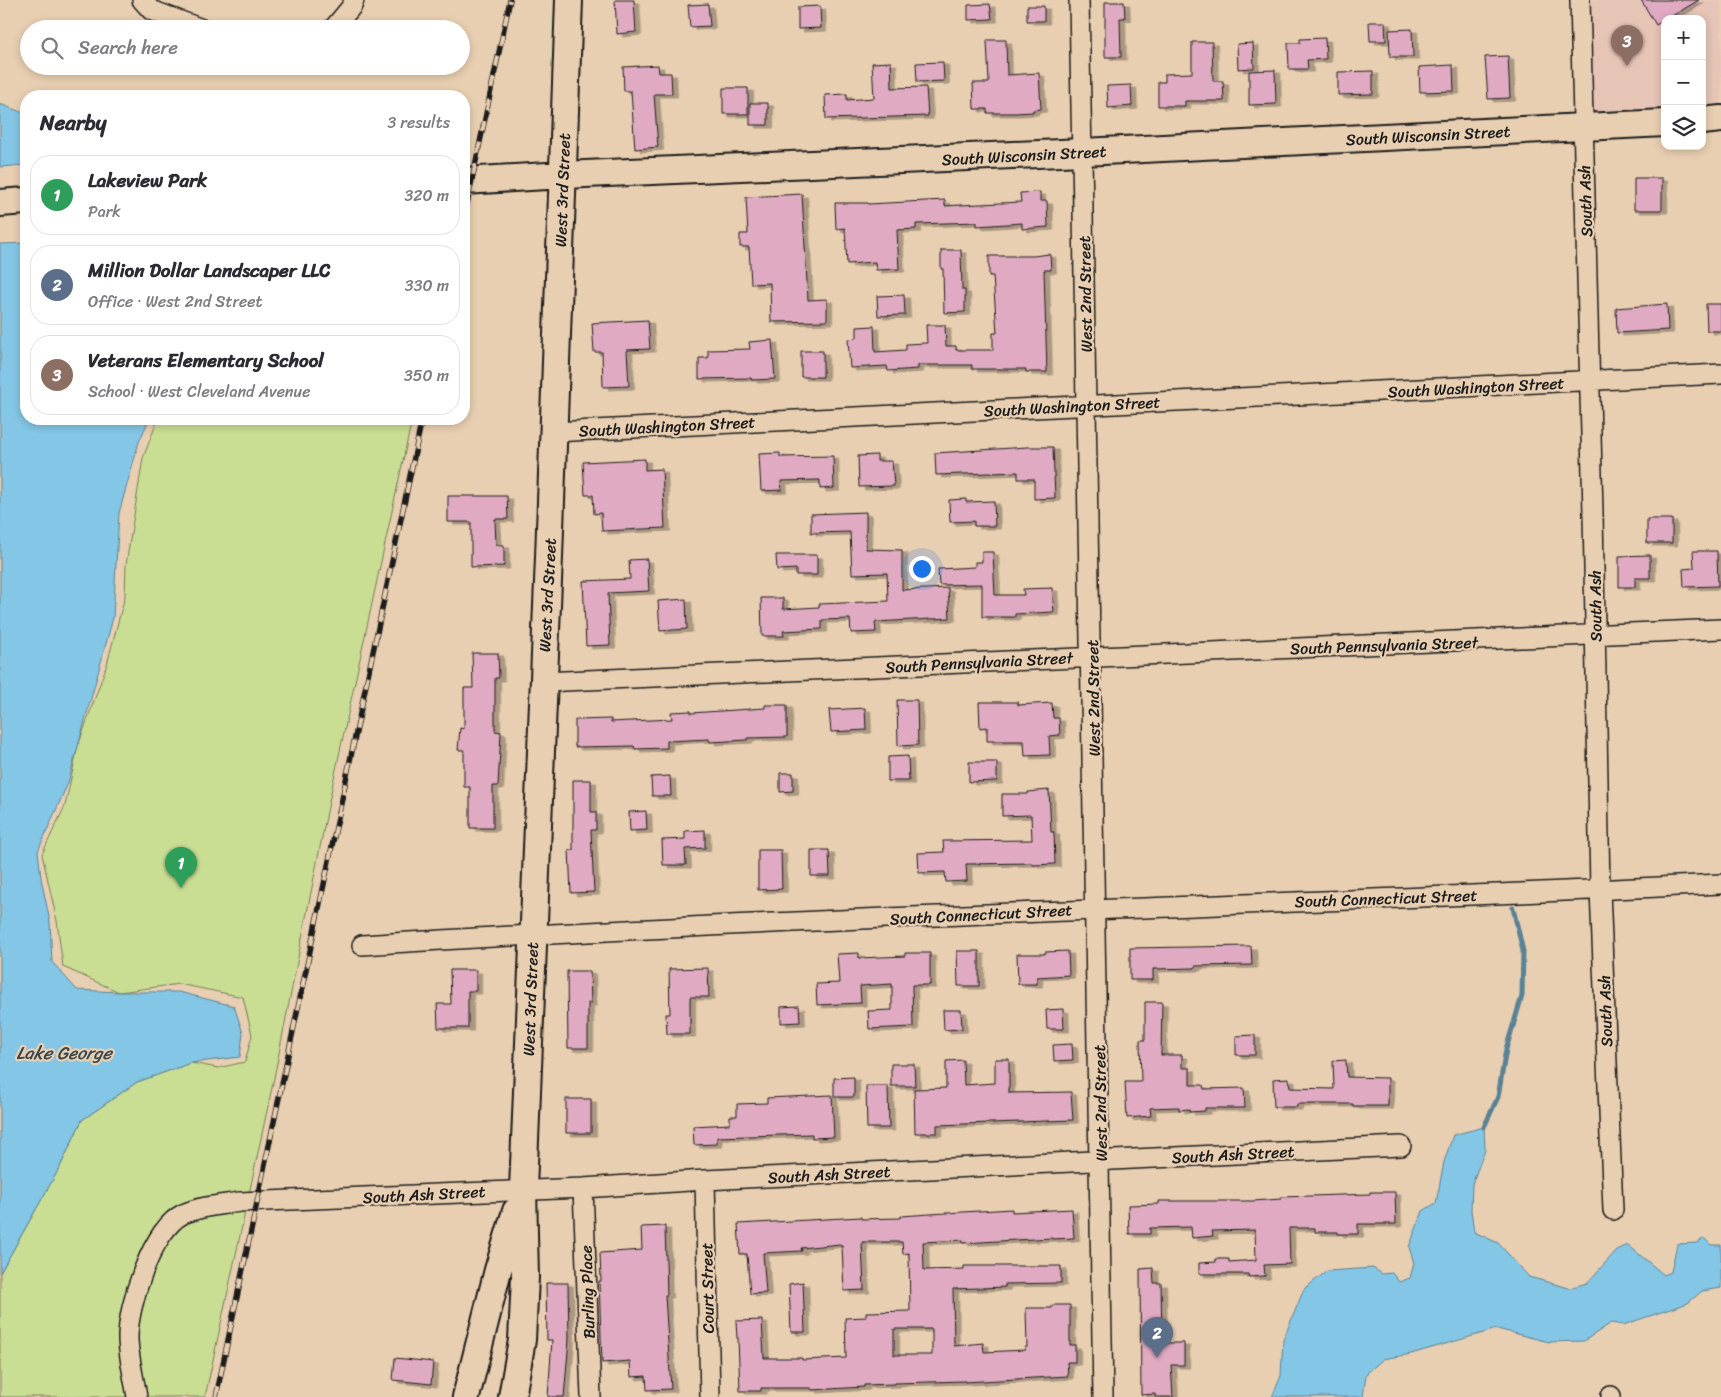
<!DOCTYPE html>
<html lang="en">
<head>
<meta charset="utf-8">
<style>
  body { margin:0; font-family:Sriracha,sans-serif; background:#f2f2f3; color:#2b2b33 }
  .controls { position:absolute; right:15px; top:15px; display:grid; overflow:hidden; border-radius:10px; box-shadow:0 2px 8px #0003 }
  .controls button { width:45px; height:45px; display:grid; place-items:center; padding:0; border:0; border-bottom:1px solid #e1e1e2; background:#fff; color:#2b2b33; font:25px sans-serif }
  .you { position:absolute; left:921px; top:568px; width:18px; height:18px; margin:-12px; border:4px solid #fff; border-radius:50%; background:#1a73e8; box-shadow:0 0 0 8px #1a73e833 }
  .badge { display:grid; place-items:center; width:32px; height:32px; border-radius:50%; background:#1c1c1c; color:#fff; font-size:16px; font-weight:700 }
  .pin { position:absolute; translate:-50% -41px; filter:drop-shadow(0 1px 2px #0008) }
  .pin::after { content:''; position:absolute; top:26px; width:18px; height:15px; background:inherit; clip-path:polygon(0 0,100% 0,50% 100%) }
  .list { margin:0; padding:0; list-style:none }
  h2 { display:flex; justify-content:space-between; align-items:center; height:65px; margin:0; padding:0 20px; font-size:21px }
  h2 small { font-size:16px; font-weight:400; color:#7c7c81 }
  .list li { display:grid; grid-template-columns:32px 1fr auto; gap:15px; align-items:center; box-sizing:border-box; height:80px; margin:0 10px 10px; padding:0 10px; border:1px solid #e1e1e2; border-radius:20px }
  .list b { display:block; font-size:19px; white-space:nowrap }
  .list p { margin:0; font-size:16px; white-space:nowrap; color:#7c7c81 }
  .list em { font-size:16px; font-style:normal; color:#7c7c81 }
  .icon { flex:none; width:28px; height:28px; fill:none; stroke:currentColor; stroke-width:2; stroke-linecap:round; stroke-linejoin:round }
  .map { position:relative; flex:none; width:1721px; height:1397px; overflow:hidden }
  .search { position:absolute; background:#fff; box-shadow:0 2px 8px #0003; left:20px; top:20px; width:450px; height:55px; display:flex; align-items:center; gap:12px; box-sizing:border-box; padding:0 18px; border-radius:28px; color:#7c7c81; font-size:19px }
  .panel { position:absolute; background:#fff; box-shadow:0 2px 8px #0003; left:20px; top:90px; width:450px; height:335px; border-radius:20px }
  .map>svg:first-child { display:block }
</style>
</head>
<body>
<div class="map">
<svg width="1721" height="1397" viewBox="0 0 1721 1397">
  <defs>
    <filter id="shadow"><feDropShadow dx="5.5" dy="3" stdDeviation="0" flood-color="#0004"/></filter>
  </defs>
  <rect width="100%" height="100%" fill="#e9cfb1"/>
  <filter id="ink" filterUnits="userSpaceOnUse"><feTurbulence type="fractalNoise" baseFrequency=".02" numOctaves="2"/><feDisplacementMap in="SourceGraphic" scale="10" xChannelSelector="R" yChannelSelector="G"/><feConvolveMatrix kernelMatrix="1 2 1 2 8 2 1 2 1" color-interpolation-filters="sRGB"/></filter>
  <g filter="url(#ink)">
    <!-- built -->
    <path fill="#e6c4b6" d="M 1588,0 L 1721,0 L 1721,114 L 1702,114 L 1702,19 L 1665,19 L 1665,116 L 1590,119 Z"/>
    <!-- green -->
    <path fill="#c9de93" stroke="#727d58" d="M 158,419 L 412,419 L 330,797 L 273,1083 L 205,1397 L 0,1397 L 0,1273 L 60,1167 L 82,1120 L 137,1082 L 191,1063 L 218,1068 L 245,1062 L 252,1035 L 243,997 L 179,984 L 119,992 L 63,967 L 57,921 L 42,854 L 65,806 L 78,746 L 107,664 L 125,596 L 126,565 L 143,458 Z"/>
    <!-- water -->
    <path fill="#84c6e5" stroke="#5a8295" d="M 0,104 L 26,114 L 26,165 L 0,167 Z
      M 26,243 L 26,419 L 149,419 L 139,442 L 119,513 L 113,618 L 68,783 L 38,851 L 41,878 L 50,922 L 52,962 L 77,990 L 119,992 L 179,992 L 234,1006 L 243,1033 L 240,1057 L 191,1063 L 137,1082 L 82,1120 L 60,1167 L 0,1273 L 0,244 Z
      M 1484,1127 L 1485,1150 L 1472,1184 L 1471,1210 L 1474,1232 L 1498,1243 L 1529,1277 L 1569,1288 L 1587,1283 L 1617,1250 L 1628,1245 L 1664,1275 L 1671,1272 L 1677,1244 L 1697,1243 L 1704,1238 L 1711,1245 L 1721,1245 L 1721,1288 L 1702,1291 L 1688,1303 L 1623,1325 L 1611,1323 L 1584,1341 L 1549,1342 L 1497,1329 L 1411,1354 L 1383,1359 L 1366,1374 L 1363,1397 L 1272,1397 L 1281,1376 L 1283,1340 L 1304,1289 L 1327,1271 L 1373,1268 L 1382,1274 L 1392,1273 L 1399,1282 L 1410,1278 L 1414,1263 L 1409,1247 L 1423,1211 L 1436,1203 L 1444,1162 L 1453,1135 Z"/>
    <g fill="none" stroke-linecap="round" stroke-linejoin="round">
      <!-- stream -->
      <path stroke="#5a8295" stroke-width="5" d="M 1484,1127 L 1498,1097 L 1506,1049 L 1522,996 L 1523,951 L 1513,908"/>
    </g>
    <!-- building -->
    <path fill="#e0aac2" stroke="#1c1c1c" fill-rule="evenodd" filter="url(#shadow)" d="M 615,0 L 634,0 L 636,32 L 617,34 Z
      M 1641,0 L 1699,0 L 1667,19 L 1665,19 L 1656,25 Z
      M 1105,2 L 1124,2 L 1125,18 L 1120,18 L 1121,57 L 1105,57 Z
      M 708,4 L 710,26 L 690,27 L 688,5 Z
      M 990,4 L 992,19 L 968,20 L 968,5 Z
      M 820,6 L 821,28 L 798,29 L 798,7 Z
      M 1027,6 L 1044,6 L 1044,21 L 1027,21 Z
      M 1369,22 L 1385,22 L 1386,41 L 1370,41 Z
      M 1412,29 L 1413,57 L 1390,57 L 1389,30 Z
      M 1325,38 L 1326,59 L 1307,60 L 1308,69 L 1289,69 L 1288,43 L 1300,43 L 1300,39 Z
      M 987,40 L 1006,40 L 1007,75 L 1039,73 L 1041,109 L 1033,110 L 1033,112 L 1016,113 L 987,113 L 987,109 L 974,109 L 973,83 L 989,83 Z
      M 1192,42 L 1212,42 L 1213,81 L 1223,81 L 1224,101 L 1185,101 L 1185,106 L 1158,106 L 1158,82 L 1165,82 L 1165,74 L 1192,73 Z
      M 1253,43 L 1254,68 L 1238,69 L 1237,44 Z
      M 1508,56 L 1510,98 L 1488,99 L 1485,57 Z
      M 891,62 L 892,88 L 926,87 L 928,116 L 826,119 L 825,95 L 847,94 L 847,100 L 874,98 L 872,63 Z
      M 943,62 L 944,81 L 917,82 L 916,63 Z
      M 658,65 L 659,73 L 671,73 L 672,94 L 654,94 L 658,147 L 635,149 L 631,91 L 624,91 L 623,67 Z
      M 1453,65 L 1454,91 L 1420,92 L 1419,67 Z
      M 1275,70 L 1276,104 L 1249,105 L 1249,71 Z
      M 1373,71 L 1373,94 L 1338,95 L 1338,72 Z
      M 1131,85 L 1132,106 L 1108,108 L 1107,86 Z
      M 723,88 L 748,88 L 748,114 L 723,114 Z
      M 750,103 L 768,103 L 768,125 L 750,125 Z
      M 1634,178 L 1662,178 L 1662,210 L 1634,210 Z
      M 1040,192 L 1040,201 L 1047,201 L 1048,227 L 1022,229 L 1022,223 L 977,226 L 977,222 L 916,224 L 916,229 L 897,230 L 899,269 L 876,270 L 875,262 L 847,264 L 845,228 L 836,229 L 835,203 L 868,203 L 868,204 L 945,200 L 945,206 L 960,205 L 1021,202 L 1020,193 Z
      M 802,194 L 808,300 L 827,299 L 827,321 L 771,322 L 770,283 L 751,284 L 749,247 L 740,247 L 740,234 L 748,234 L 746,197 Z
      M 941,250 L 961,250 L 962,290 L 965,290 L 965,312 L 944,313 L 943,269 L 941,269 Z
      M 1050,254 L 1051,270 L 1044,270 L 1047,372 L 1026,372 L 1026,369 L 972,369 L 972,365 L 918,365 L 918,369 L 888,371 L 887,366 L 850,368 L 848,339 L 857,338 L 857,327 L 874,326 L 875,352 L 906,350 L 906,344 L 927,343 L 926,325 L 945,325 L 946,346 L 956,346 L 956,350 L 993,350 L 993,333 L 997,333 L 993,276 L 989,276 L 989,256 L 1033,256 Z
      M 904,295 L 905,315 L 878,316 L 877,296 Z
      M 1667,304 L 1668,330 L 1617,333 L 1616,308 Z
      M 1706,304 L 1721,304 L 1721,331 L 1707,331 Z
      M 648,320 L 650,349 L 627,350 L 629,386 L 603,387 L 602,352 L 594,352 L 592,323 Z
      M 772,340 L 775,379 L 752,380 L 751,378 L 699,379 L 699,358 L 708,358 L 708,350 L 750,349 L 749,342 Z
      M 801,351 L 823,351 L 823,377 L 801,377 Z
      M 1027,447 L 1053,447 L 1055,498 L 1034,499 L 1034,479 L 1018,479 L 1018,472 L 936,475 L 935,453 Z
      M 780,453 L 780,457 L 833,456 L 834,488 L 820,489 L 820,480 L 781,481 L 782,490 L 761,491 L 759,454 Z
      M 877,455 L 877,461 L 892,461 L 894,486 L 859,487 L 858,456 Z
      M 645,459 L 645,470 L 662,469 L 665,528 L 602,531 L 601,513 L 594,514 L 593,495 L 585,495 L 583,462 Z
      M 448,496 L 507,496 L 508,519 L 495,519 L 496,545 L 504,545 L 504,566 L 471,567 L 471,522 L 448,522 Z
      M 966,499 L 966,502 L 994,501 L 995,526 L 974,526 L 974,521 L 950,522 L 949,500 Z
      M 866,512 L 866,549 L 902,550 L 902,590 L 948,588 L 950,618 L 875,622 L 876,632 L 851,633 L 850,619 L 822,620 L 822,629 L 783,631 L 784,636 L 762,636 L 761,598 L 783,598 L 783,609 L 819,607 L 819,604 L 888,601 L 887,573 L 852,574 L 850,532 L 811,533 L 811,514 Z
      M 1647,519 L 1672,519 L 1672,543 L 1647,543 Z
      M 1693,551 L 1717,551 L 1718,586 L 1684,587 L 1683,569 L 1694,568 Z
      M 982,552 L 993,552 L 995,595 L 1024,595 L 1023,589 L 1052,588 L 1054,612 L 1015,614 L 1015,617 L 982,617 L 982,584 L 939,585 L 938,569 L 975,567 L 975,562 L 982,562 Z
      M 776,555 L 817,555 L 817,575 L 796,575 L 796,569 L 777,570 Z
      M 1650,555 L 1650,578 L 1635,578 L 1635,587 L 1619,587 L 1619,556 Z
      M 647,559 L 649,591 L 608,593 L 610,645 L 586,646 L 583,581 L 630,579 L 629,560 Z
      M 686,599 L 687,629 L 660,631 L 658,601 Z
      M 472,653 L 498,653 L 499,678 L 495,678 L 495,731 L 501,732 L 498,786 L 493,786 L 493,828 L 470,828 L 470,787 L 464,787 L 464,750 L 458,750 L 460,728 L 464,729 L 464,688 L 473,688 Z
      M 897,700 L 917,700 L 918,745 L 898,746 Z
      M 979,702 L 1018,702 L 1018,705 L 1052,703 L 1053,718 L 1059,718 L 1060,735 L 1049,736 L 1050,755 L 1025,756 L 1024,741 L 987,741 L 987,727 L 980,728 Z
      M 765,705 L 787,705 L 787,737 L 747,738 L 747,740 L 710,742 L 709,739 L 667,741 L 667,748 L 635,749 L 634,746 L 575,747 L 575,720 L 611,719 L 611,722 L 672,719 L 671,712 L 691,711 L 691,713 L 765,708 Z
      M 865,708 L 866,730 L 831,732 L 829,710 Z
      M 908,756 L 909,781 L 888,781 L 888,757 Z
      M 969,762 L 997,762 L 997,781 L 969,782 Z
      M 780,773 L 793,773 L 793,791 L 780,792 Z
      M 670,776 L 671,796 L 652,796 L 651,777 Z
      M 573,780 L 591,780 L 591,812 L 596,812 L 596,830 L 591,830 L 594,892 L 571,893 L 569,850 L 573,850 Z
      M 1049,790 L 1051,832 L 1054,832 L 1055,864 L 1033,865 L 1033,863 L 966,864 L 967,881 L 946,882 L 945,872 L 919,873 L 918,853 L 944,852 L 943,841 L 1032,840 L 1031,815 L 1002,816 L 1002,794 L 1028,794 L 1028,792 Z
      M 646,811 L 647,830 L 630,831 L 629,812 Z
      M 705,830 L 705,848 L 685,849 L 686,865 L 663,865 L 662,840 L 685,839 L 685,831 Z
      M 758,850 L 781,850 L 782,889 L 758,890 Z
      M 811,850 L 829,850 L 830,876 L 811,876 Z
      M 1251,946 L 1252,965 L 1195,966 L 1195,968 L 1153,969 L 1153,980 L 1130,980 L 1130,948 Z
      M 957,951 L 979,951 L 979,986 L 958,986 Z
      M 1068,951 L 1069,975 L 1037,977 L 1037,984 L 1018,984 L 1017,954 L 1045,954 L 1045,952 Z
      M 859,953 L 859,958 L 905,956 L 905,953 L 930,953 L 930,985 L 912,985 L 913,1027 L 869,1029 L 868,1011 L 892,1010 L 892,984 L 860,986 L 861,1003 L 817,1005 L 816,984 L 839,983 L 837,954 Z
      M 708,968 L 709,997 L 690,997 L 690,1034 L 667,1034 L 666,1014 L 670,1014 L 669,969 Z
      M 450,970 L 476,970 L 476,991 L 468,991 L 468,1028 L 438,1028 L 437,1004 L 451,1004 Z
      M 567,971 L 590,971 L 591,1003 L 588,1003 L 588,1048 L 568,1048 Z
      M 1145,1002 L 1162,1002 L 1161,1055 L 1182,1055 L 1182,1068 L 1190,1068 L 1190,1085 L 1203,1085 L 1204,1089 L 1244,1088 L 1245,1108 L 1205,1108 L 1205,1111 L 1189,1112 L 1189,1109 L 1179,1110 L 1179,1107 L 1150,1108 L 1151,1116 L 1127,1118 L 1125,1082 L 1141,1082 L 1140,1040 L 1145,1040 Z
      M 799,1006 L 800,1022 L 781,1023 L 781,1007 Z
      M 1063,1009 L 1064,1029 L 1047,1029 L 1046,1010 Z
      M 943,1010 L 961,1010 L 962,1029 L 944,1030 Z
      M 1255,1035 L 1255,1055 L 1236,1055 L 1236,1036 Z
      M 1072,1044 L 1073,1060 L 1054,1061 L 1053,1045 Z
      M 995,1059 L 1009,1059 L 1009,1093 L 1071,1092 L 1073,1120 L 937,1125 L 937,1133 L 915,1133 L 914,1089 L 946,1088 L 946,1061 L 963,1060 L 964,1085 L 995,1083 Z
      M 1346,1060 L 1347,1077 L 1388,1078 L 1388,1106 L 1353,1106 L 1353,1104 L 1297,1104 L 1297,1107 L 1274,1107 L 1273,1079 L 1289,1078 L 1290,1088 L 1334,1089 L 1333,1061 Z
      M 891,1064 L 914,1064 L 915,1086 L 891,1086 Z
      M 854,1077 L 854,1097 L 834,1097 L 834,1078 Z
      M 866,1086 L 888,1086 L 889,1128 L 867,1128 Z
      M 832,1095 L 834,1137 L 812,1138 L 812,1134 L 717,1137 L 717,1144 L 694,1145 L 693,1126 L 730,1124 L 730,1116 L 737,1116 L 737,1104 L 767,1103 L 767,1098 Z
      M 566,1099 L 591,1099 L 591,1133 L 566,1133 Z
      M 1370,1192 L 1395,1192 L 1396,1224 L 1358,1224 L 1358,1234 L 1338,1234 L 1338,1232 L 1315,1232 L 1315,1228 L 1289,1228 L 1290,1264 L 1264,1265 L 1265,1276 L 1249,1277 L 1248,1274 L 1199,1274 L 1199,1263 L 1216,1262 L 1216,1259 L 1229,1259 L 1229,1262 L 1256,1260 L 1255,1230 L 1212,1231 L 1213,1236 L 1192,1238 L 1191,1227 L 1150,1228 L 1150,1234 L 1129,1234 L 1128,1205 L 1159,1204 L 1159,1201 L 1253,1201 L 1281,1199 L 1281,1197 L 1370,1194 Z
      M 1012,1209 L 1012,1212 L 1072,1209 L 1074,1238 L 1052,1239 L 1052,1238 L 963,1243 L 963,1240 L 923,1242 L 924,1270 L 964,1269 L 964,1266 L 1061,1266 L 1061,1283 L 1005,1284 L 1005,1287 L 953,1289 L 954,1346 L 983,1343 L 984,1352 L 1025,1350 L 1025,1347 L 1027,1347 L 1026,1308 L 1052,1308 L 1052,1305 L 1070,1305 L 1070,1345 L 1075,1345 L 1075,1362 L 1067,1362 L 1068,1376 L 965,1382 L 965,1381 L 895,1383 L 895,1384 L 864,1385 L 864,1387 L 812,1390 L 811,1388 L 761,1388 L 761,1391 L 740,1391 L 738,1338 L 737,1338 L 736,1321 L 762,1320 L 764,1358 L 802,1358 L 802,1360 L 846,1358 L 845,1318 L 866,1317 L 866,1312 L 910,1311 L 909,1253 L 903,1254 L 902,1242 L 862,1242 L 864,1290 L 844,1291 L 842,1246 L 840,1246 L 840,1244 L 801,1248 L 802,1251 L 763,1253 L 766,1293 L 750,1294 L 747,1254 L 740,1254 L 738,1224 L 861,1217 L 861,1219 L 901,1218 L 901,1216 L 930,1214 ZM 894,1329 L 932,1329 L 932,1355 L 894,1355 Z
      M 665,1226 L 667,1295 L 665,1295 L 671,1389 L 647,1390 L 646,1376 L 631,1377 L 630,1361 L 602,1363 L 599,1281 L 601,1281 L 600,1253 L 642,1250 L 641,1227 Z
      M 1153,1268 L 1154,1283 L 1161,1283 L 1162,1343 L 1184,1343 L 1184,1365 L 1171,1365 L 1173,1397 L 1155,1397 L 1155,1394 L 1141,1395 L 1140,1269 Z
      M 803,1282 L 805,1332 L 791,1332 L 789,1284 Z
      M 546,1283 L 568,1283 L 569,1339 L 564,1397 L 548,1397 L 552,1340 L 547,1340 Z
      M 395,1358 L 433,1362 L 431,1384 L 393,1380 Z"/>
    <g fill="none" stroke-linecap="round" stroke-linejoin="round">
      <defs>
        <path id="street" d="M 142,0 L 151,10 L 202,29
          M 1079,0 C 1082,136 1084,271 1086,407 C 1093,737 1100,1067 1103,1397
          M 1580,0 L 1593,513 L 1600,890 L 1613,1210
          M 333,29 L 352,6 L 354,0
          M 553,432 L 1721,374
          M 543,682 L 1721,629
          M 362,945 C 815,916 1268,906 1721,884
          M 705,1180 L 710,1397
          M 583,1188 L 591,1397
          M 1611,1396 L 1611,1397
          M 137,1397 C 134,1378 129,1359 128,1340 C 127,1307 152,1229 183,1214 C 201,1206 221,1205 240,1202 L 583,1188 L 705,1180 L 1401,1146"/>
        <path id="secondary" d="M 1702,121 L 1721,119
          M 464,181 L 563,175 L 1083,152 L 1665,123
          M 0,203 L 26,201
          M 466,1397 L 498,1270 L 516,1211
          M 512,1397 L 522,1340 L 525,1277 L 523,1189 L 549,557 L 569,0"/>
      </defs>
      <!-- street casing -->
      <use href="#street" stroke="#1c1c1c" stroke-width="22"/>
      <!-- secondary casing -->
      <use href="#secondary" stroke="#1c1c1c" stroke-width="30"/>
      <!-- street -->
      <use href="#street" stroke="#e9cfb1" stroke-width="19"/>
      <!-- secondary -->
      <use href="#secondary" stroke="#e9cfb1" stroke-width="26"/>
      <defs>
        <path id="rail" d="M 464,218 L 510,0
          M 216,1397 L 422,419"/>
      </defs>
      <!-- rail casing -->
      <use href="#rail" stroke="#1c1c1c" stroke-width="5.5"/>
      <!-- rail -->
      <use href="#rail" stroke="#e9cfb1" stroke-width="4" stroke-dasharray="11" stroke-linecap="butt"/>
    </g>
  </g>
  <g text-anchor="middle" stroke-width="4.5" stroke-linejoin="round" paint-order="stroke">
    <!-- street labels -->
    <g font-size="16" fill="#1c1c1c" stroke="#e9cfb1">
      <text transform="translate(1428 135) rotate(-3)" y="6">South Wisconsin Street</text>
      <text transform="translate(1024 155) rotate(-3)" y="6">South Wisconsin Street</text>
      <text transform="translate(562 190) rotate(-88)" y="6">West 3rd Street</text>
      <text transform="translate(1585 201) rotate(-92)" y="6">South Ash</text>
      <text transform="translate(1085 294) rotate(-91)" y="6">West 2nd Street</text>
      <text transform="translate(1476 387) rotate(-3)" y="6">South Washington Street</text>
      <text transform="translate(1072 406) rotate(-3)" y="6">South Washington Street</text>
      <text transform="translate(667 426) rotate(-3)" y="6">South Washington Street</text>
      <text transform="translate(547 595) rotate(-87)" y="6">West 3rd Street</text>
      <text transform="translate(1595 606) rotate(-91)" y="6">South Ash</text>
      <text transform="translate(1384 645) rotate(-2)" y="6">South Pennsylvania Street</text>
      <text transform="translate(979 662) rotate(-3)" y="6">South Pennsylvania Street</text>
      <text transform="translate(1093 698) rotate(-91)" y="6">West 2nd Street</text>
      <text transform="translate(1386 898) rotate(-2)" y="6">South Connecticut Street</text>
      <text transform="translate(981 914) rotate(-3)" y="6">South Connecticut Street</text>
      <text transform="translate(530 999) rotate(-88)" y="6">West 3rd Street</text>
      <text transform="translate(1605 1011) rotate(-92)" y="6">South Ash</text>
      <text transform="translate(1100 1103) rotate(-91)" y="6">West 2nd Street</text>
      <text transform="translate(1233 1154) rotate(-3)" y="6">South Ash Street</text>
      <text transform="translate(829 1174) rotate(-3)" y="6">South Ash Street</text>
      <text transform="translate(424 1194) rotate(-3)" y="6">South Ash Street</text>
      <text transform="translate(707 1288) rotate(-91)" y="6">Court Street</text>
      <text transform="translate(587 1292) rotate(-92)" y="6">Burling Place</text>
    </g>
    <!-- water labels -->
    <g font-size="18" font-style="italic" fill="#36464e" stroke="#e9cfb1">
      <text x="64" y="1059">Lake George</text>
    </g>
  </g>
</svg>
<div class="controls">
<button>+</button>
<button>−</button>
<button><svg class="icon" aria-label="layers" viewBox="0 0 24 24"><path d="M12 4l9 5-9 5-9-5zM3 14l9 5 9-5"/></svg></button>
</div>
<div class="you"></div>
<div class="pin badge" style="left:181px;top:888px;background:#2e9e5b">1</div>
<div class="pin badge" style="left:1157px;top:1358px;background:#5c6f8a">2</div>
<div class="pin badge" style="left:1627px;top:66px;background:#8d6e63">3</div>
<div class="search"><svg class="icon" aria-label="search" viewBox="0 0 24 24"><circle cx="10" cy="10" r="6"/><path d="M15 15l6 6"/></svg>Search here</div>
<section class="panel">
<h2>Nearby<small>3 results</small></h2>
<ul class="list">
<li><span class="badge" style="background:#2e9e5b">1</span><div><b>Lakeview Park</b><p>Park</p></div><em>320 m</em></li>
<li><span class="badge" style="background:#5c6f8a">2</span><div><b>Million Dollar Landscaper LLC</b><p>Office · West 2nd Street</p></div><em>330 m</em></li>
<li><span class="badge" style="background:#8d6e63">3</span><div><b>Veterans Elementary School</b><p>School · West Cleveland Avenue</p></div><em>350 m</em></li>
</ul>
</section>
</div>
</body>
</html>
